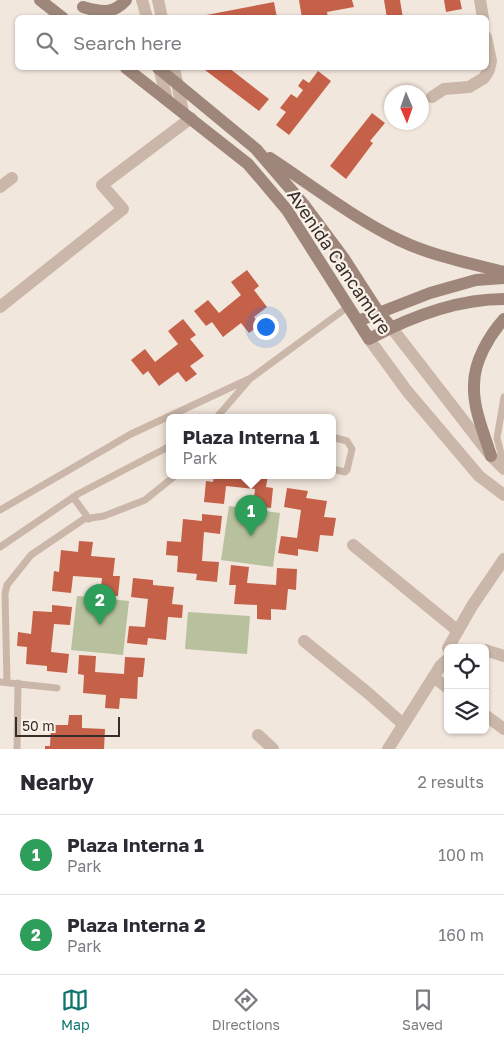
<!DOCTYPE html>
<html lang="en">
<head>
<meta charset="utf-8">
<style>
  body { margin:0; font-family:"Golos Text",sans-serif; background:#f7f7f7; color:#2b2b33 }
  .controls { position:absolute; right:15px; bottom:15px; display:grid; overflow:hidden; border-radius:8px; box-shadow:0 1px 4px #0004 }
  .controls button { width:45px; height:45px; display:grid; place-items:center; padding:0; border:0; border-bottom:1px solid #e1e1e2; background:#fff; color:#2b2b33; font:25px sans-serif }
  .compass { position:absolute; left:384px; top:85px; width:45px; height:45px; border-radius:50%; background:#fff; box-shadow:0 1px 4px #0004; rotate:178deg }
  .scale { position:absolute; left:15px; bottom:12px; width:105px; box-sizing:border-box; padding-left:5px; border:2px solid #382d29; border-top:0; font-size:14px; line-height:18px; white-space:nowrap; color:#382d29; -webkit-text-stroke:4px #faf2ea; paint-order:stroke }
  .you { position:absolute; left:265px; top:326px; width:18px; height:18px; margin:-12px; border:4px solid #fff; border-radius:50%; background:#1a73e8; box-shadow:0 0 0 8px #1a73e833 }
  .badge { display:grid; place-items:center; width:32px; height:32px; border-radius:50%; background:#0f766e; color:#fff; font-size:16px; font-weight:700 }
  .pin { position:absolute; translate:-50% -41px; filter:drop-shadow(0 1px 2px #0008) }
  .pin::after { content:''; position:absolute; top:26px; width:18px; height:15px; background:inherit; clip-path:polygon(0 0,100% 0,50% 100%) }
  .popup { position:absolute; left:166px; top:414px; width:170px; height:65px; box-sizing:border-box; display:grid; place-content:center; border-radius:8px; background:#fff; filter:drop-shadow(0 1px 4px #0005); font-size:16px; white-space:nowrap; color:#7c7c81 }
  .popup b { font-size:19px; color:#2b2b33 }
  .popup::after { content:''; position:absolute; left:50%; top:100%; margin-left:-10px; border:10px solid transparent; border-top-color:#fff }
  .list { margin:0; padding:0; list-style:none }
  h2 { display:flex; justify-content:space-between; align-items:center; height:65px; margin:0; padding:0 20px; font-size:21px }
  h2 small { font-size:16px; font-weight:400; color:#7c7c81 }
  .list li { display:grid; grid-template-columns:32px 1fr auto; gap:15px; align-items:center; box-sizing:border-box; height:80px; padding:0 20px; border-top:1px solid #e1e1e2 }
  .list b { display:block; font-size:19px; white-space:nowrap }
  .list p { margin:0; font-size:16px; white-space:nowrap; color:#7c7c81 }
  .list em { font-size:16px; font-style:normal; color:#7c7c81 }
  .icon { flex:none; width:28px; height:28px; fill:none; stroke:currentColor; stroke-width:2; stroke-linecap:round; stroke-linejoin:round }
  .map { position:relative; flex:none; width:504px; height:749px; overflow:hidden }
  .search { position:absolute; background:#fff; box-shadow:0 1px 4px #0004; left:15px; right:15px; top:15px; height:55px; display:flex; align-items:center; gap:12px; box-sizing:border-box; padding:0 18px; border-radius:8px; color:#7c7c81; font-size:19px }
  .sheet { height:225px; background:#fff }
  nav { display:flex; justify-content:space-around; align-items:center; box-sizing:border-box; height:70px; border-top:1px solid #e1e1e2; background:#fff; font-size:14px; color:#7c7c81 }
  nav a { display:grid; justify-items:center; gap:2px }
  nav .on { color:#0f766e }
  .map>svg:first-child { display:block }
</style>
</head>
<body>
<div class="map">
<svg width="504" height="749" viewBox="0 0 504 749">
  <rect width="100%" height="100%" fill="#f2e7dd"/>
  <!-- green -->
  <path fill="#b7c19d" d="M 229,506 L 280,513 L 273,567 L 221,560 Z
    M 77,596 L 129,601 L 123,655 L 71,650 Z
    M 188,612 L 250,616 L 247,654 L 185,649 Z"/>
  <!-- building -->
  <path fill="#c56149" d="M 299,0 L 352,0 L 354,7 L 327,12 L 328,18 L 302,18 Z
    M 384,0 L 400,0 L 403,18 L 387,18 Z
    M 444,0 L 460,0 L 462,9 L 446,12 Z
    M 274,2 L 277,18 L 196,18 L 196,17 Z
    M 207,68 L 229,68 L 269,99 L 259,111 L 205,70 Z
    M 318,71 L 331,81 L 289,135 L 276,125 L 286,112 L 280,108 L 291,94 L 297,98 L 303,90 L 298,86 L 303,79 L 309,83 Z
    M 372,113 L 385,123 L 370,141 L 373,143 L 346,179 L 330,166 Z
    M 247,270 L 259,286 L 254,290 L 267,307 L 254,317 L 260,325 L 249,333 L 241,323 L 223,337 L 212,322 L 206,326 L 194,311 L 208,300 L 219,313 L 241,295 L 231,282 Z
    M 183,319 L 196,335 L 190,339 L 204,356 L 190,366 L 197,374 L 186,382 L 178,372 L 159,386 L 148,371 L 143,375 L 131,360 L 145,349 L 155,362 L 178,344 L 168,331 Z
    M 214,475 L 268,475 L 266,487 L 273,488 L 271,508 L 253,506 L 255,489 L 226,486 L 224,504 L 204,502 L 206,481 L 213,482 Z
    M 287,488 L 308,491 L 306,498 L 327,501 L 324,517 L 336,518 L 333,536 L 320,535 L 318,552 L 298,549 L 298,556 L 278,553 L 281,536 L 297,538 L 301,510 L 284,507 Z
    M 202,514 L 222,516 L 220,534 L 204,532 L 202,561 L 219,562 L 217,582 L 196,580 L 197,574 L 177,572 L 178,556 L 166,555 L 167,541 L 181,542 L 183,519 L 202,521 Z
    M 79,541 L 93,542 L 91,556 L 115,558 L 113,576 L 120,576 L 118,596 L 100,595 L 102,578 L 73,576 L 71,593 L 52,591 L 54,571 L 59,572 L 61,550 L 78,552 Z
    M 231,565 L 249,567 L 247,583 L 276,585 L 277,568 L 297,569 L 296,590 L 288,589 L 286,610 L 271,609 L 271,620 L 257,619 L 257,605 L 234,604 L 236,585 L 229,585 Z
    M 133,578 L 153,580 L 153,585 L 174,587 L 172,604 L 183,605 L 182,618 L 168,617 L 166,640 L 148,638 L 147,645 L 127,643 L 129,626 L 145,627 L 148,599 L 131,597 Z
    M 52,605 L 72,607 L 70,625 L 54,624 L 51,652 L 69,654 L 67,673 L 47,671 L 47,666 L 26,664 L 27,647 L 17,646 L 18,632 L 31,634 L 33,611 L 52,612 Z
    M 79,655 L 96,656 L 95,672 L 124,674 L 125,657 L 145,658 L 143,677 L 138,677 L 137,699 L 120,698 L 119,709 L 105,708 L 106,695 L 83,693 L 84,675 L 78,674 Z
    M 69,715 L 82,715 L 82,728 L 105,729 L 104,749 L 45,749 L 45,746 L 50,746 L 51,725 L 68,725 Z"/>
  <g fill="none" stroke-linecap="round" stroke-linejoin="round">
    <!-- service -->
    <path stroke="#cab7a9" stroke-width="7" d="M 217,417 L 249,380
      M 332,437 L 347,441 L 352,449 L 347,470 L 345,472 L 332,469
      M 504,465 L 497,438 L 504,397
      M 73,497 L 89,519
      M 0,510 L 131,434 L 251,378 L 349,306
      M 0,547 L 78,494 L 170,446
      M 0,682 L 57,688
      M 7,682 L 5,594 L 7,585 L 31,555 L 84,519 L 104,516 L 145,500 L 176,475
      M 17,749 L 18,683"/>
    <!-- minor -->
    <path stroke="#cab7a9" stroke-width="12" d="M 480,0 L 483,18
      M 432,97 L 444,89 L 469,87 L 484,78 L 489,70 L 491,61 L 486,37
      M 0,187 L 12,178
      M 0,307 L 123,209 L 102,185 L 191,118
      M 391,327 L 491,456 L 504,469
      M 369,339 L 407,391 L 479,476 L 504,495
      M 353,545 L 458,631
      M 304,641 L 368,693 L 403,724
      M 448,648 L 472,606 L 504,559
      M 485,650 L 504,656
      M 433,677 L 448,688
      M 485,715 L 504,729
      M 258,735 L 273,749
      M 388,749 L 441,665 L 448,659"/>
    <!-- tertiary -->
    <path stroke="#cab7a9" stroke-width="12" d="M 142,0 L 147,18
      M 158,0 L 162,18
      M 159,68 L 167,99
      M 174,68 L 183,112"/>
    <!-- secondary -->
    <path stroke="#9e867a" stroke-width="12" d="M 40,0 L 63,18
      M 83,7 C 100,12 113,15 126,0
      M 126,68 L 248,164 L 287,210 L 369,339 C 410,317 457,299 504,299
      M 158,68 L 256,149 L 305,206 L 343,257 L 379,313 L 391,327
      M 270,158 C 311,185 355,219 399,240 C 432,256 469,263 504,272
      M 358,321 L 430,293 L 476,280 L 504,278
      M 491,456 C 484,433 473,409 474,385 C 474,361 489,336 504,319"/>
  </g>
  <g text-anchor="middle" stroke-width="4.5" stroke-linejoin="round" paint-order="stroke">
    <!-- street labels -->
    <g font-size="18" fill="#382d29" stroke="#faf2ea">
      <text transform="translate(339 262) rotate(56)" y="6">Avenida Cancamure</text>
    </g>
  </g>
</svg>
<div class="controls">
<button><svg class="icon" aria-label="locate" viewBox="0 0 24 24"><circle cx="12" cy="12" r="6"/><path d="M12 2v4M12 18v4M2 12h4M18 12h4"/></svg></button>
<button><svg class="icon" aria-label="layers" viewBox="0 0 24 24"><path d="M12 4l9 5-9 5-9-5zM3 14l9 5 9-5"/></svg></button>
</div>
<svg class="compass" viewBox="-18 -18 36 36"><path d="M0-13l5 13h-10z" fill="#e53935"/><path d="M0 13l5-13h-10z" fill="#7c7c81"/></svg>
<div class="scale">50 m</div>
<div class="you"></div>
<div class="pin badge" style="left:251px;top:536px;background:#2e9e5b">1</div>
<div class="popup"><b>Plaza Interna 1</b>Park</div>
<div class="pin badge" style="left:100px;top:625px;background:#2e9e5b">2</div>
<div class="search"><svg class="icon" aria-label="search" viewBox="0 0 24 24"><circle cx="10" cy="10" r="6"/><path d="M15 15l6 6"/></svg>Search here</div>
</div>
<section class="sheet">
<h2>Nearby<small>2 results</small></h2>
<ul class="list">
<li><span class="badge" style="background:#2e9e5b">1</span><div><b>Plaza Interna 1</b><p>Park</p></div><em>100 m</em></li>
<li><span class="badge" style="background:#2e9e5b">2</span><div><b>Plaza Interna 2</b><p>Park</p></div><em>160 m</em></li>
</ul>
</section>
<nav>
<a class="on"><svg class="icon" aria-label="map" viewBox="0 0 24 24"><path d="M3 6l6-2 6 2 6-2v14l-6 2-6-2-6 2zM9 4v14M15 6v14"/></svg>Map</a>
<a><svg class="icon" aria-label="directions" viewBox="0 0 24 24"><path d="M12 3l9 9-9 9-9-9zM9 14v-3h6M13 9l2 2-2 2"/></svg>Directions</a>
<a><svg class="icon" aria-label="saved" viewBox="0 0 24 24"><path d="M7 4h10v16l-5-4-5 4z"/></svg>Saved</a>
</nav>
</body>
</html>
